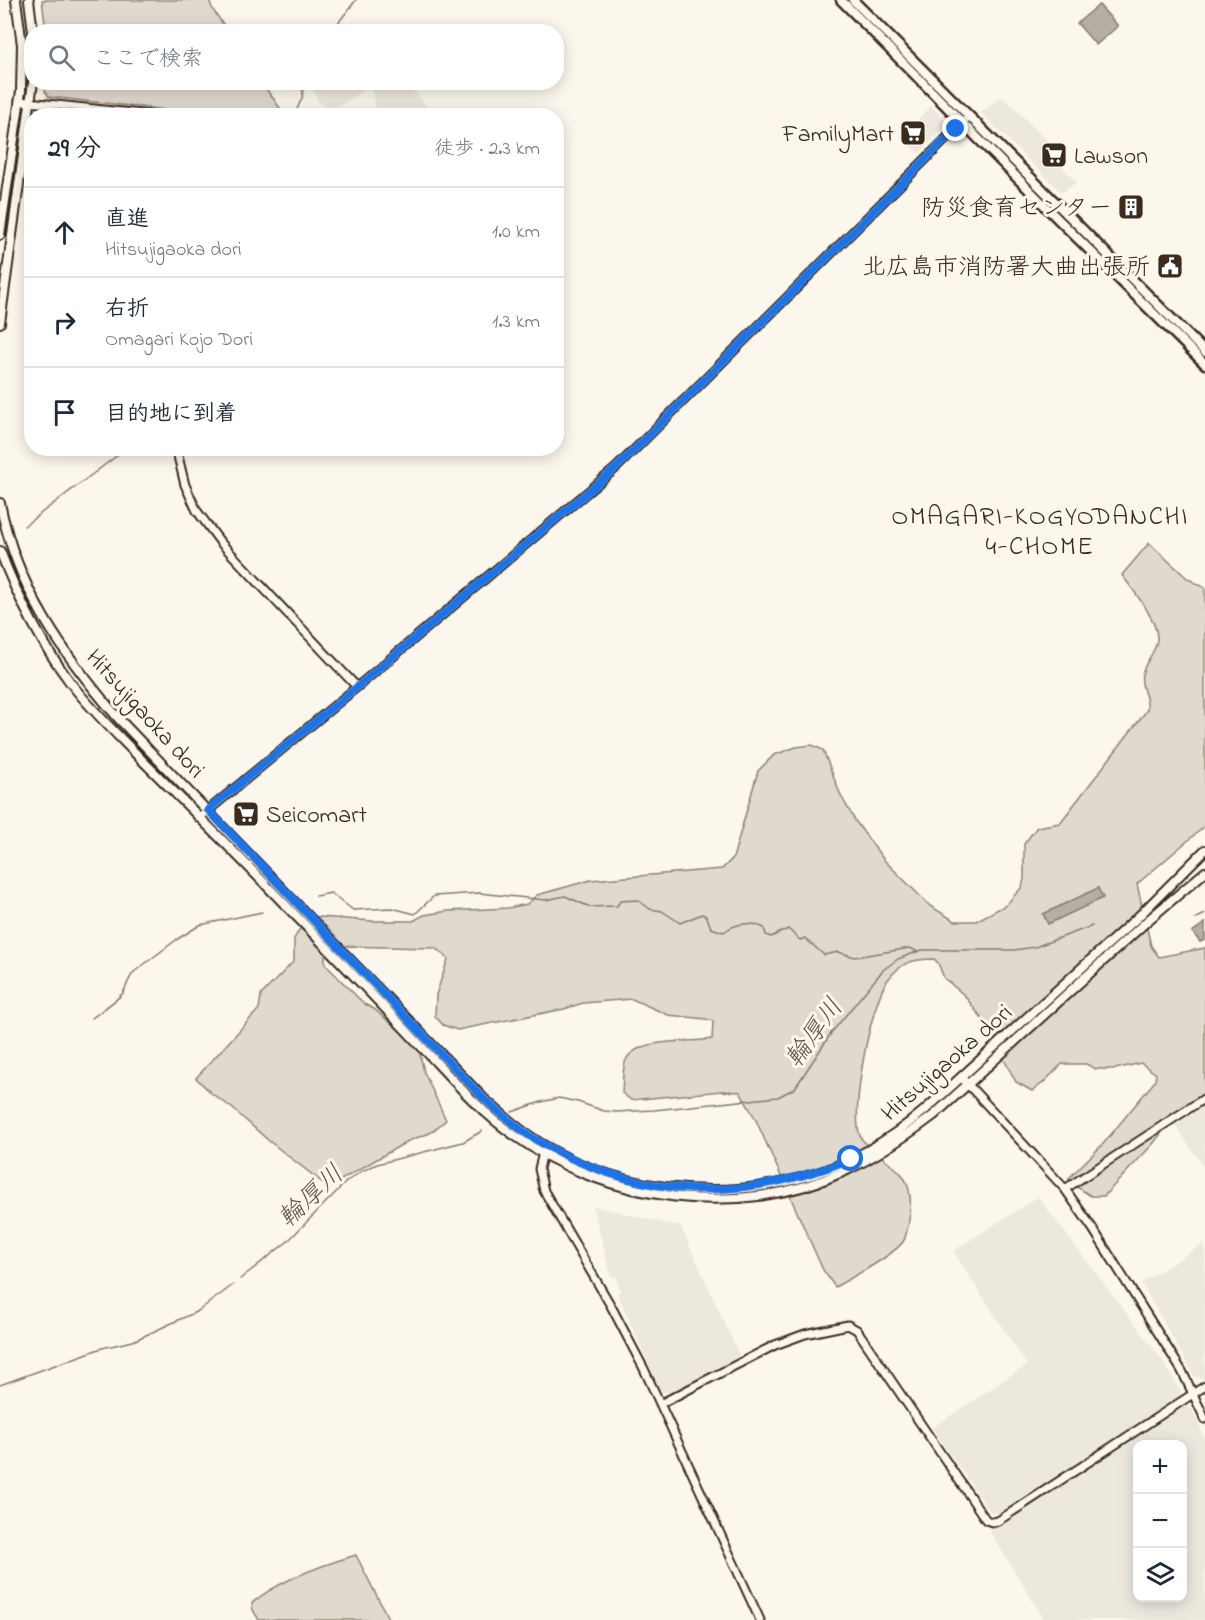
<!DOCTYPE html>
<html lang="ja">
<head>
<meta charset="utf-8">
<style>
  body { margin:0; font-family:"Indie Flower","Klee One",sans-serif; background:#f6f6f7; color:#1f2937 }
  .controls { position:absolute; right:18px; bottom:18px; display:grid; overflow:hidden; border-radius:12px; box-shadow:0 3px 15px #0003 }
  .controls button { width:54px; height:54px; display:grid; place-items:center; padding:0; border:0; border-bottom:2px solid #e0e1e3; background:#fff; color:#1f2937; font:30px sans-serif }
  .stop { position:absolute; width:18px; height:18px; margin:-14px; border:4px solid #1a73e8; border-radius:50%; background:#fff }
  .stop.end { background:#1a73e8; border-color:#fff; box-shadow:0 2px 6px #0008 }
  .list { margin:0; padding:0; list-style:none }
  h2 { display:flex; justify-content:space-between; align-items:center; height:78px; margin:0; padding:0 24px; font-size:26px }
  h2 small { font-size:20px; font-weight:400; color:#747a83 }
  .list li { display:grid; grid-template-columns:39px 1fr auto; gap:18px; align-items:center; box-sizing:border-box; height:90px; padding:0 24px; border-top:2px solid #e0e1e3 }
  .list b { display:block; font-size:22px; white-space:nowrap }
  .list p { margin:0; font-size:20px; white-space:nowrap; color:#747a83 }
  .list em { font-size:20px; font-style:normal; color:#747a83 }
  .icon { flex:none; width:33px; height:33px; fill:none; stroke:currentColor; stroke-width:2; stroke-linecap:round; stroke-linejoin:round }
  .map { position:relative; flex:none; width:1205px; height:1620px; overflow:hidden }
  .search { position:absolute; background:#fff; box-shadow:0 3px 15px #0003; left:24px; top:24px; width:540px; height:66px; display:flex; align-items:center; gap:15px; box-sizing:border-box; padding:0 21px; border-radius:24px; color:#747a83; font-size:22px }
  .panel { position:absolute; background:#fff; box-shadow:0 3px 15px #0003; left:24px; top:108px; width:540px; height:348px; border-radius:24px }
  .map>svg:first-child { display:block }
</style>
</head>
<body>
<div class="map">
<svg width="1205" height="1620" viewBox="0 0 1205 1620">
  <rect width="100%" height="100%" fill="#fbf7ec"/>
  <filter id="ink" filterUnits="userSpaceOnUse"><feTurbulence type="fractalNoise" baseFrequency=".0167" numOctaves="2"/><feDisplacementMap in="SourceGraphic" scale="12" xChannelSelector="R" yChannelSelector="G"/><feConvolveMatrix kernelMatrix="1 2 1 2 8 2 1 2 1" color-interpolation-filters="sRGB"/></filter>
  <g filter="url(#ink)">
    <!-- built -->
    <path fill="#ede8dd" fill-rule="evenodd" d="M 312,83 L 406,83 L 427,106 L 417,115 L 376,115 L 371,86 L 328,113 L 317,99 Z
      M 1001,96 L 1013,106 L 1067,161 L 1061,166 L 1077,182 L 1062,193 L 981,113 Z
      M 931,106 L 947,122 L 947,124 L 919,154 L 901,136 Z
      M 1205,1105 L 1205,1169 L 1175,1125 Z
      M 1038,1197 L 1160,1357 L 1181,1391 L 1180,1396 L 998,1514 L 990,1512 L 932,1428 L 1027,1365 L 953,1251 Z
      M 593,1206 L 681,1227 L 740,1357 L 671,1393 L 661,1392 L 617,1293 L 620,1291 L 616,1277 L 611,1277 Z
      M 1205,1243 L 1205,1379 L 1195,1377 L 1141,1283 Z
      M 1184,1406 L 1192,1409 L 1205,1439 L 1205,1620 L 1045,1620 L 990,1532 ZM 1138,1444 L 1182,1444 L 1182,1598 L 1138,1598 Z"/>
    <!-- green -->
    <path fill="#dfd9ce" stroke="#8d8276" stroke-width="1.5" d="M 42,0 L 209,0 L 213,10 L 228,31 L 46,31 Z
      M 46,82 L 262,83 L 285,115 L 180,115 L 176,113 L 159,109 L 49,97 L 45,91 Z
      M 1149,543 L 1187,578 L 1205,588 L 1205,826 L 1137,884 L 1151,946 L 1159,957 L 1205,948 L 1205,1098 L 1202,1102 L 1179,1110 L 1153,1144 L 1104,1196 L 1091,1196 L 1069,1182 L 1069,1178 L 1104,1143 L 1155,1081 L 1156,1074 L 1141,1063 L 1115,1069 L 1096,1069 L 1086,1064 L 1062,1064 L 1043,1083 L 1032,1091 L 1016,1082 L 983,1020 L 964,995 L 944,978 L 938,963 L 934,959 C 912,959 901,962 887,981 C 871,1004 850,1110 860,1136 C 863,1144 874,1149 880,1155 C 887,1161 898,1169 903,1176 C 915,1193 910,1221 905,1238 C 901,1252 849,1279 835,1287 L 823,1270 L 755,1118 L 740,1092 L 722,1091 L 631,1100 L 622,1093 C 623,1083 622,1068 626,1060 C 637,1037 690,1043 712,1039 L 713,1021 L 706,1019 L 668,1015 L 632,999 L 583,1003 L 564,1009 L 457,1030 L 443,1025 L 435,1016 L 436,995 L 448,959 L 441,952 L 434,948 L 337,946 L 325,953 L 325,964 L 364,1004 L 374,1009 L 418,1046 L 424,1072 L 446,1120 L 430,1133 L 408,1141 L 336,1183 L 323,1183 L 269,1141 L 232,1108 L 211,1093 L 196,1078 L 259,1009 L 261,995 L 294,961 L 294,939 L 307,916 L 372,921 L 413,921 L 424,915 L 448,911 L 508,908 L 527,904 L 537,895 L 591,880 L 722,869 L 733,858 L 758,771 L 774,755 L 796,747 L 812,745 L 823,750 L 841,796 L 856,822 L 884,860 L 930,906 L 955,921 L 976,921 L 1006,905 L 1022,887 L 1024,879 L 1024,844 L 1037,827 L 1060,823 L 1147,710 C 1149,695 1139,688 1142,674 C 1144,663 1156,652 1157,640 C 1159,621 1133,590 1122,575 Z
      M 356,1555 L 389,1620 L 259,1620 L 253,1610 L 252,1603 C 279,1580 322,1565 356,1555 Z"/>
    <!-- water -->
    <path fill="#b6aea2" stroke="#85796d" stroke-width="1.5" d="M 1099,5 L 1118,26 L 1096,45 L 1077,23 Z
      M 1098,888 L 1103,898 L 1048,924 L 1043,914 Z
      M 1205,923 L 1205,940 L 1200,942 L 1192,932 Z"/>
    <g fill="none" stroke-linecap="round" stroke-linejoin="round">
      <!-- stream -->
      <path stroke="#85796d" stroke-width="1.5" d="M 331,32 L 356,0
        M 294,116 L 302,98 L 304,82
        M 24,526 L 127,448
        M 316,896 L 331,893 L 353,910 L 392,908 L 415,914 L 434,896 L 479,893 L 546,900 L 565,896 L 590,907 L 617,906 L 620,901 L 638,900 L 650,909 L 662,911 L 680,923 L 702,914 L 707,917 L 711,928 L 724,932 C 735,923 751,921 764,928 L 766,935 L 771,937 L 788,929 L 800,940 L 805,938 L 824,955 L 838,952 L 855,957 L 910,948 L 916,951
        M 1195,919 L 1205,914
        M 92,1018 C 98,1013 120,998 123,993 C 127,986 128,979 134,972 L 176,940 L 200,925 L 262,912
        M 512,1112 L 541,1102 L 559,1098 L 578,1102 L 604,1111 L 616,1112 L 654,1110 L 778,1097 L 795,1088 L 832,1032 L 883,970 L 898,959 L 922,950 L 1014,950 L 1035,947 L 1092,926
        M 240,1279 L 287,1242 L 347,1181 L 362,1171 L 377,1164 L 463,1142 L 482,1131
        M 0,1385 L 102,1348 L 133,1341 L 198,1311 L 233,1285"/>
      <defs>
        <path id="tertiary" d="M 19,101 L 161,116
          M 176,448 L 185,485 L 197,511 L 221,543 L 357,687
          M 199,818 L 357,687 L 616,468 L 965,120
          M 961,1077 L 1065,1189 L 1093,1229 L 1182,1371 L 1205,1419
          M 544,1148 L 539,1169 L 544,1191 L 611,1306 L 644,1369 L 760,1620
          M 1065,1189 L 1205,1098
          M 660,1404 L 775,1345 L 805,1334 L 848,1325 L 857,1330 L 986,1520 L 992,1522 L 998,1521 L 1205,1386"/>
        <path id="secondary" d="M 29,0 L 33,32
          M 0,235 L 21,91 L 22,45 L 16,0
          M 0,323 L 33,82
          M 0,503 C 17,589 62,653 118,718 L 483,1098 C 497,1110 510,1122 525,1133 C 608,1192 720,1204 815,1174 C 855,1161 893,1137 925,1110 L 1139,916 L 1205,850
          M 0,551 C 18,598 40,642 70,682 C 91,710 118,735 142,760 C 184,802 227,844 269,888 C 320,940 370,992 420,1045 C 450,1076 478,1110 514,1135 C 606,1202 740,1220 845,1171 C 877,1156 906,1136 934,1115 L 1147,921 L 1205,872"/>
        <path id="trunk" d="M 841,0 L 1057,218 L 1205,364
          M 853,0 L 1205,352"/>
      </defs>
      <!-- tertiary casing -->
      <use href="#tertiary" stroke="#3b2a1e" stroke-width="11"/>
      <!-- secondary casing -->
      <use href="#secondary" stroke="#3b2a1e" stroke-width="12"/>
      <!-- trunk casing -->
      <use href="#trunk" stroke="#3b2a1e" stroke-width="13"/>
      <!-- tertiary -->
      <use href="#tertiary" stroke="#fbf7ec" stroke-width="7"/>
      <!-- secondary -->
      <use href="#secondary" stroke="#fbf7ec" stroke-width="8"/>
      <!-- trunk -->
      <use href="#trunk" stroke="#fbf7ec" stroke-width="8"/>
    </g>
  </g>
  <g fill="none" stroke-linecap="round" stroke-linejoin="round" filter="url(#ink)">
    <!-- route -->
    <path stroke="#1a73e8" stroke-width="8" d="M 851,1159 C 759,1196 670,1202 577,1161 C 559,1153 541,1144 525,1133 C 510,1122 497,1110 483,1098 L 208,810 L 357,687 L 616,468 L 956,129"/>
  </g>
  <!-- icons -->
  <defs>
    <symbol id="supermarket-square" viewBox="-11 -11 22 22"><rect x="-9" y="-9" width="18" height="18" rx="4" fill="#3b2a1e" stroke="#fbf7ec"/><path d="M-6-5.5h2.5l.6 2H6L4.5 2H-2.5L-4.4-4H-6ZM-1.5 3.2a1.3 1.3 0 1 0 .1 0ZM3 3.2a1.3 1.3 0 1 0 .1 0Z" fill="#fff"/></symbol>
    <symbol id="building-square" viewBox="-11 -11 22 22"><rect x="-9" y="-9" width="18" height="18" rx="4" fill="#3b2a1e" stroke="#fbf7ec"/><path d="M-4-6H4V6H1V3H-1V6H-4ZM-2.5-4.3h1.7v1.8h-1.7ZM.8-4.3h1.7v1.8H.8ZM-2.5-1h1.7V.8h-1.7ZM.8-1h1.7V.8H.8Z" fill="#fff"/></symbol>
    <symbol id="civic-square" viewBox="-11 -11 22 22"><rect x="-9" y="-9" width="18" height="18" rx="4" fill="#3b2a1e" stroke="#fbf7ec"/><path d="M-.6-6.5H3V-4.5H.6V-3L4-1V1h2V6H-6V1h2V-1L-.6-3ZM-1.2 2.5V6h2.4V2.5Z" fill="#fff"/></symbol>
  </defs>
  <g fill-rule="evenodd">
    <use href="#supermarket-square" x="898" y="118" width="30" height="30"/>
    <use href="#supermarket-square" x="1039" y="140" width="30" height="30"/>
    <use href="#building-square" x="1116" y="192" width="30" height="30"/>
    <use href="#civic-square" x="1155" y="251" width="30" height="30"/>
    <use href="#supermarket-square" x="231" y="799" width="30" height="30"/>
  </g>
  <g text-anchor="middle" stroke-width="6" stroke-linejoin="round" paint-order="stroke">
    <!-- poi labels -->
    <g font-size="24" fill="#3b2a1e" stroke="#fbf7ec" text-anchor="end">
      <text x="894" y="141">FamilyMart</text>
      <text x="1074" y="163" text-anchor="start">Lawson</text>
      <text x="1112" y="215">防災食育センター</text>
      <text x="1150" y="274">北広島市消防署大曲出張所</text>
      <text x="266" y="822" text-anchor="start">Seicomart</text>
    </g>
    <!-- street labels -->
    <g font-size="24" fill="#3b2a1e" stroke="#fbf7ec">
      <text transform="translate(146 713) rotate(48)" y="8">Hitsujigaoka dori</text>
      <text transform="translate(946 1062) rotate(-41)" y="8">Hitsujigaoka dori</text>
    </g>
    <!-- neighbourhood labels -->
    <g font-size="26" letter-spacing="1.5" fill="#3b2a1e" stroke="#fbf7ec">
      <text x="1040" y="524">OMAGARI-KOGYODANCHI<tspan x="1040" dy="30">4-CHOME</tspan></text>
    </g>
    <!-- water labels -->
    <g font-size="26" font-style="italic" fill="#605246" stroke="#fbf7ec">
      <text transform="translate(813 1032) rotate(-54)" y="9">輪厚川</text>
      <text transform="translate(310 1195) rotate(-43)" y="9">輪厚川</text>
    </g>
  </g>
</svg>
<div class="controls">
<button>+</button>
<button>−</button>
<button><svg class="icon" aria-label="layers" viewBox="0 0 24 24"><path d="M12 4l9 5-9 5-9-5zM3 14l9 5 9-5"/></svg></button>
</div>
<div class="stop" style="left:851px;top:1159px"></div>
<div class="stop end" style="left:956px;top:129px"></div>
<div class="search"><svg class="icon" aria-label="search" viewBox="0 0 24 24"><circle cx="10" cy="10" r="6"/><path d="M15 15l6 6"/></svg>ここで検索</div>
<section class="panel">
<h2>29 分<small>徒歩 · 2.3 km</small></h2>
<ul class="list">
<li><svg class="icon" aria-label="ahead" viewBox="0 0 24 24"><path d="M12 20V5M6 11l6-6 6 6"/></svg><div><b>直進</b><p>Hitsujigaoka dori</p></div><em>1.0 km</em></li>
<li><svg class="icon" aria-label="right" viewBox="0 0 24 24"><path d="M7 20v-9h11M14 6l5 5-5 5"/></svg><div><b>右折</b><p>Omagari Kojo Dori</p></div><em>1.3 km</em></li>
<li><svg class="icon" aria-label="arrive" viewBox="0 0 24 24"><path d="M6 21V4h12l-3 4 3 4H6"/></svg><div><b>目的地に到着</b></div></li>
</ul>
</section>
</div>
</body>
</html>
